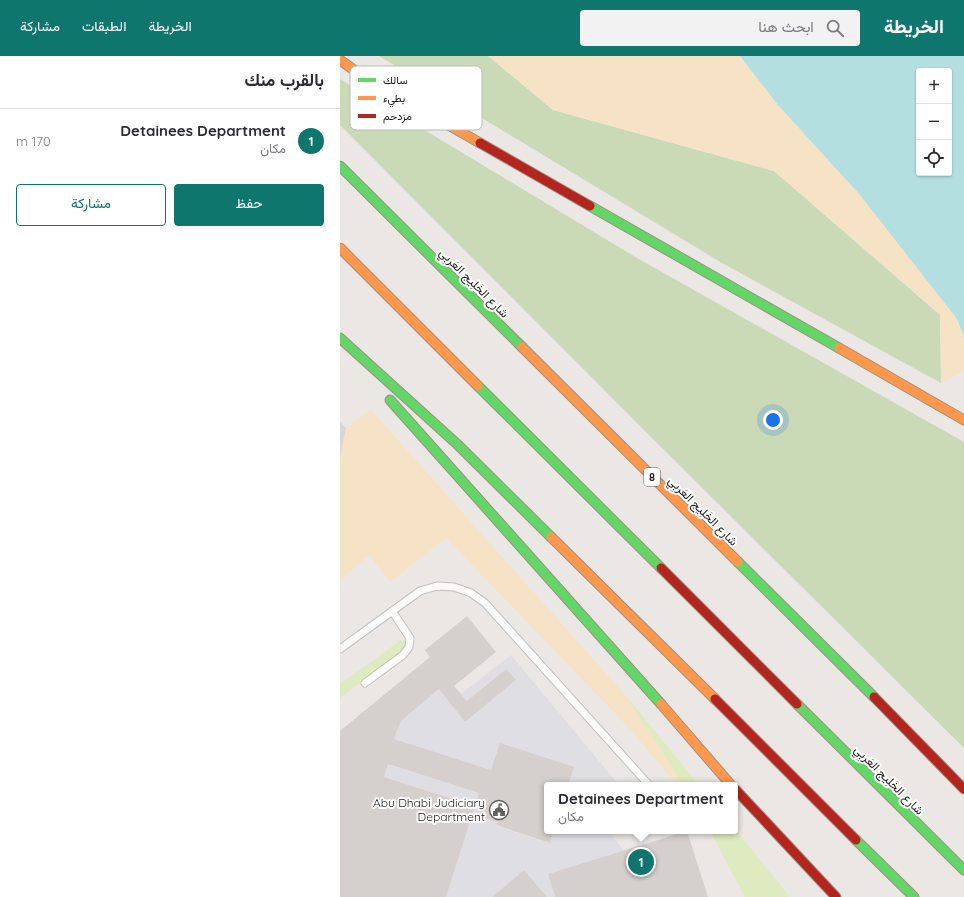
<!DOCTYPE html>
<html lang="ar">
<head>
<meta charset="utf-8">
<style>
  body { margin:0; font-family:Quicksand,Vazirmatn,sans-serif; background:#f2f2f3; color:#2b2b33; direction:rtl }
  .controls { position:absolute; right:12px; top:12px; display:grid; overflow:hidden; border-radius:4px; box-shadow:0 1px 3px #0004 }
  .controls button { width:36px; height:36px; display:grid; place-items:center; padding:0; border:0; border-bottom:1px solid #e1e1e2; background:#fff; color:#2b2b33; font:20px sans-serif }
  .you { position:absolute; left:433px; top:364px; width:14px; height:14px; margin:-10px; border:3px solid #fff; border-radius:50%; background:#1a73e8; box-shadow:0 0 0 6px #1a73e833 }
  .badge { display:grid; place-items:center; width:26px; height:26px; border-radius:50%; background:#0f766e; color:#fff; font-size:13px; font-weight:700 }
  .pin { position:absolute; translate:-50% -50%; border:2px solid #fff; box-shadow:0 1px 4px #0006 }
  .popup { position:absolute; left:204px; top:726px; width:194px; height:52px; box-sizing:border-box; display:grid; place-content:center; border-radius:4px; background:#fff; filter:drop-shadow(0 1px 3px #0005); font-size:13px; white-space:nowrap; color:#7c7c81 }
  .popup b { font-size:15px; color:#2b2b33 }
  .popup::after { content:''; position:absolute; left:50%; top:100%; margin-left:-8px; border:8px solid transparent; border-top-color:#fff }
  .list { margin:0; padding:0; list-style:none }
  h2 { display:flex; justify-content:space-between; align-items:center; height:52px; margin:0; padding:0 16px; font-size:17px }
  h2 small { font-size:13px; font-weight:400; color:#7c7c81 }
  .list li { display:grid; grid-template-columns:26px 1fr auto; gap:12px; align-items:center; box-sizing:border-box; height:64px; padding:0 16px; border-top:1px solid #e1e1e2 }
  .list b { display:block; font-size:15px; white-space:nowrap }
  .list p { margin:0; font-size:13px; white-space:nowrap; color:#7c7c81 }
  .list em { font-size:13px; font-style:normal; color:#7c7c81 }
  .actions { display:flex; gap:8px; padding:12px 16px }
  .actions a { flex:1; padding:9px 0; border:1px solid #0f766e; border-radius:4px; text-align:center; font-size:14px; color:#0f766e }
  .actions .main { background:#0f766e; color:#fff }
  .icon { flex:none; width:22px; height:22px; fill:none; stroke:currentColor; stroke-width:2; stroke-linecap:round; stroke-linejoin:round }
  .map { position:relative; flex:none; width:624px; height:841px; overflow:hidden; direction:ltr }
  header { display:flex; align-items:center; gap:24px; box-sizing:border-box; height:56px; padding:0 20px; background:#0f766e; color:#fff }
  header strong { font-size:19px }
  nav { display:flex; gap:22px; margin-inline-start:auto; font-size:14px }
  .search { width:280px; height:36px; background:#f2f2f3; display:flex; align-items:center; gap:10px; box-sizing:border-box; padding:0 14px; border-radius:4px; color:#7c7c81; font-size:15px }
  main { display:flex }
  aside { flex:1; background:#fff }
  .map>svg:first-child { display:block }
</style>
</head>
<body>
<header>
<strong>الخريطة</strong>
<div class="search"><svg class="icon" aria-label="search" viewBox="0 0 24 24"><circle cx="10" cy="10" r="6"/><path d="M15 15l6 6"/></svg>ابحث هنا</div>
<nav><a>الخريطة</a><a>الطبقات</a><a>مشاركة</a></nav>
</header>
<main>
<div class="map">
<svg width="624" height="841" viewBox="0 0 624 841">
  <rect width="100%" height="100%" fill="#eae7e4"/>
  <!-- grass -->
  <path fill="#deeac0" d="M 61,584 L 64,584 L 68,587 L 65,594 L 0,642 L 0,628 Z
    M 286,640 L 359,729 L 343,729 Z
    M 395,773 L 450,841 L 405,841 L 370,775 L 395,775 Z"/>
  <!-- forest -->
  <path fill="#cadab7" d="M 39,0 L 148,0 L 213,54 L 434,115 L 600,259 L 601,327 L 382,207 Z
    M 0,23 L 297,202 L 624,386 L 624,692 L 306,376 L 0,69 Z"/>
  <!-- sand -->
  <path fill="#f6e3c6" d="M 148,0 L 400,0 L 438,49 L 520,139 L 617,263 L 624,281 L 624,315 L 601,327 L 600,258 L 434,115 L 213,54 Z
    M 31,354 L 286,640 L 343,729 L 337,729 L 290,673 L 106,482 L 50,526 L 29,499 L 0,524 L 0,400 L 6,372 Z"/>
  <!-- parking -->
  <path fill="#d8d7d5" d="M 0,366 L 6,372 L 0,400 Z"/>
  <!-- plaza -->
  <path fill="#dedee3" d="M 171,599 L 279,729 L 228,729 L 151,714 L 54,683 L 61,665 L 99,633 L 125,666 L 176,624 L 166,613 L 127,645 L 121,638 Z
    M 48,708 L 139,737 L 136,747 L 141,749 L 138,760 L 157,766 L 156,770 L 209,787 L 213,775 L 269,775 L 284,795 L 208,818 L 215,841 L 207,841 L 184,814 L 152,841 L 106,841 L 135,750 L 44,721 Z"/>
  <!-- water -->
  <path fill="#b4dfe0" fill-rule="evenodd" d="M 400,0 L 624,0 L 624,281 L 617,263 L 520,139 L 438,49 ZM 579,15 L 609,15 L 609,117 L 579,117 Z"/>
  <!-- building -->
  <path fill="#d5d0ce" d="M 127,560 L 156,596 L 114,630 L 127,645 L 166,613 L 176,624 L 125,666 L 99,633 L 61,665 L 54,683 L 151,714 L 160,687 L 234,711 L 228,729 L 207,729 L 207,775 L 213,775 L 210,787 L 156,769 L 157,766 L 138,760 L 141,749 L 136,748 L 139,737 L 48,708 L 44,721 L 135,750 L 106,841 L 0,841 L 0,675 L 90,601 L 85,594 Z
    M 347,775 L 368,841 L 215,841 L 208,818 Z
    M 184,814 L 207,841 L 152,841 Z"/>
  <g fill="none" stroke-linecap="round" stroke-linejoin="round">
    <defs>
      <path id="lane" d="M 0,593 L 80,535 L 97,530 L 114,531 L 131,537 L 145,547 L 309,729
        M 25,627 L 63,599 L 69,591 L 70,582 L 52,555"/>
      <path id="fast" d="M 0,110 L 182,291
        M 250,150 L 499,292
        M 0,282 L 117,388 L 211,481
        M 138,330 L 321,512
        M 50,344 L 321,648
        M 398,506 L 534,641
        M 457,648 L 624,814
        M 516,784 L 574,841"/>
      <path id="slow" d="M 0,4 L 21,19 L 140,87
        M 0,192 L 138,330
        M 182,291 L 398,506
        M 499,292 L 624,364
        M 211,481 L 375,643
        M 321,648 L 391,729"/>
      <path id="jam" d="M 140,87 L 250,150
        M 321,512 L 457,648
        M 534,641 L 624,733
        M 375,643 L 516,784
        M 395,733 L 496,841"/>
    </defs>
    <!-- lane casing -->
    <use href="#lane" stroke="#c2c1c0" stroke-width="9"/>
    <!-- fast casing -->
    <use href="#fast" stroke="#a09081" stroke-width="11"/>
    <!-- slow casing -->
    <use href="#slow" stroke="#a09081" stroke-width="11"/>
    <!-- jam casing -->
    <use href="#jam" stroke="#a09081" stroke-width="11"/>
    <!-- lane -->
    <use href="#lane" stroke="#fcfbfb" stroke-width="7"/>
    <!-- fast -->
    <use href="#fast" stroke="#63d668" stroke-width="9"/>
    <!-- slow -->
    <use href="#slow" stroke="#ff974d" stroke-width="9"/>
    <!-- jam -->
    <use href="#jam" stroke="#b3261e" stroke-width="9"/>
  </g>
  <!-- icons -->
  <defs>
    <symbol id="civic-ring" viewBox="-11 -11 22 22"><circle r="9.5" fill="#fff" stroke="#636261" stroke-width="1.5"/><path d="M-.6-6.5H3V-4.5H.6V-3L4-1V1h2V6H-6V1h2V-1L-.6-3ZM-1.2 2.5V6h2.4V2.5Z" fill="#636261"/></symbol>
  </defs>
  <g fill-rule="evenodd">
    <use href="#civic-ring" x="148" y="743" width="22" height="22"/>
  </g>
  <g text-anchor="middle" stroke-width="4" stroke-linejoin="round" paint-order="stroke">
    <!-- shield labels -->
    <rect fill="#fff" stroke="#5f5f5f" stroke-width="1" x="304" y="412" width="16" height="18" rx="3"/>
    <g font-size="11" font-weight="bold" fill="#1b1b1b">
      <text x="312" y="425">8</text>
    </g>
    <!-- street labels -->
    <g font-size="12" fill="#1b1b1b" stroke="#fff">
      <text transform="translate(134 227) rotate(45)" y="4">شارع الخَلِيج العَربِي</text>
      <text transform="translate(363 455) rotate(45)" y="4">شارع الخَلِيج العَربِي</text>
      <text transform="translate(549 724) rotate(45)" y="4">شارع الخَلِيج العَربِي</text>
    </g>
    <!-- poi labels -->
    <g font-size="12" fill="#1b1b1b" stroke="#fff" text-anchor="end">
      <text x="145" y="751">Abu Dhabi Judiciary<tspan x="145" dy="14">Department</tspan></text>
    </g>
  </g>
  <!-- legend -->
  <rect x="10" y="10" width="132" height="64" rx="6" fill="#fff" stroke="#bbb" stroke-width="1"/>
  <rect x="18" y="22" width="18" height="4" fill="#63d668"/>
  <rect x="18" y="40" width="18" height="4" fill="#ff974d"/>
  <rect x="18" y="58" width="18" height="4" fill="#b3261e"/>
  <g font-size="11" fill="#1b1b1b">
    <text x="43" y="28">سالك</text>
    <text x="43" y="46">بطيء</text>
    <text x="43" y="64">مزدحم</text>
  </g>
</svg>
<div class="controls">
<button>+</button>
<button>−</button>
<button><svg class="icon" aria-label="locate" viewBox="0 0 24 24"><circle cx="12" cy="12" r="6"/><path d="M12 2v4M12 18v4M2 12h4M18 12h4"/></svg></button>
</div>
<div class="you"></div>
<div class="pin badge" style="left:301px;top:806px">1</div>
<div class="popup"><b>Detainees Department</b>مكان</div>
</div>
<aside>
<h2>بالقرب منك<small></small></h2>
<ul class="list">
<li><span class="badge">1</span><div><b>Detainees Department</b><p>مكان</p></div><em>170 m</em></li>
</ul>
<div class="actions"><a class="main">حفظ</a><a>مشاركة</a></div>
</aside>
</main>
</body>
</html>
